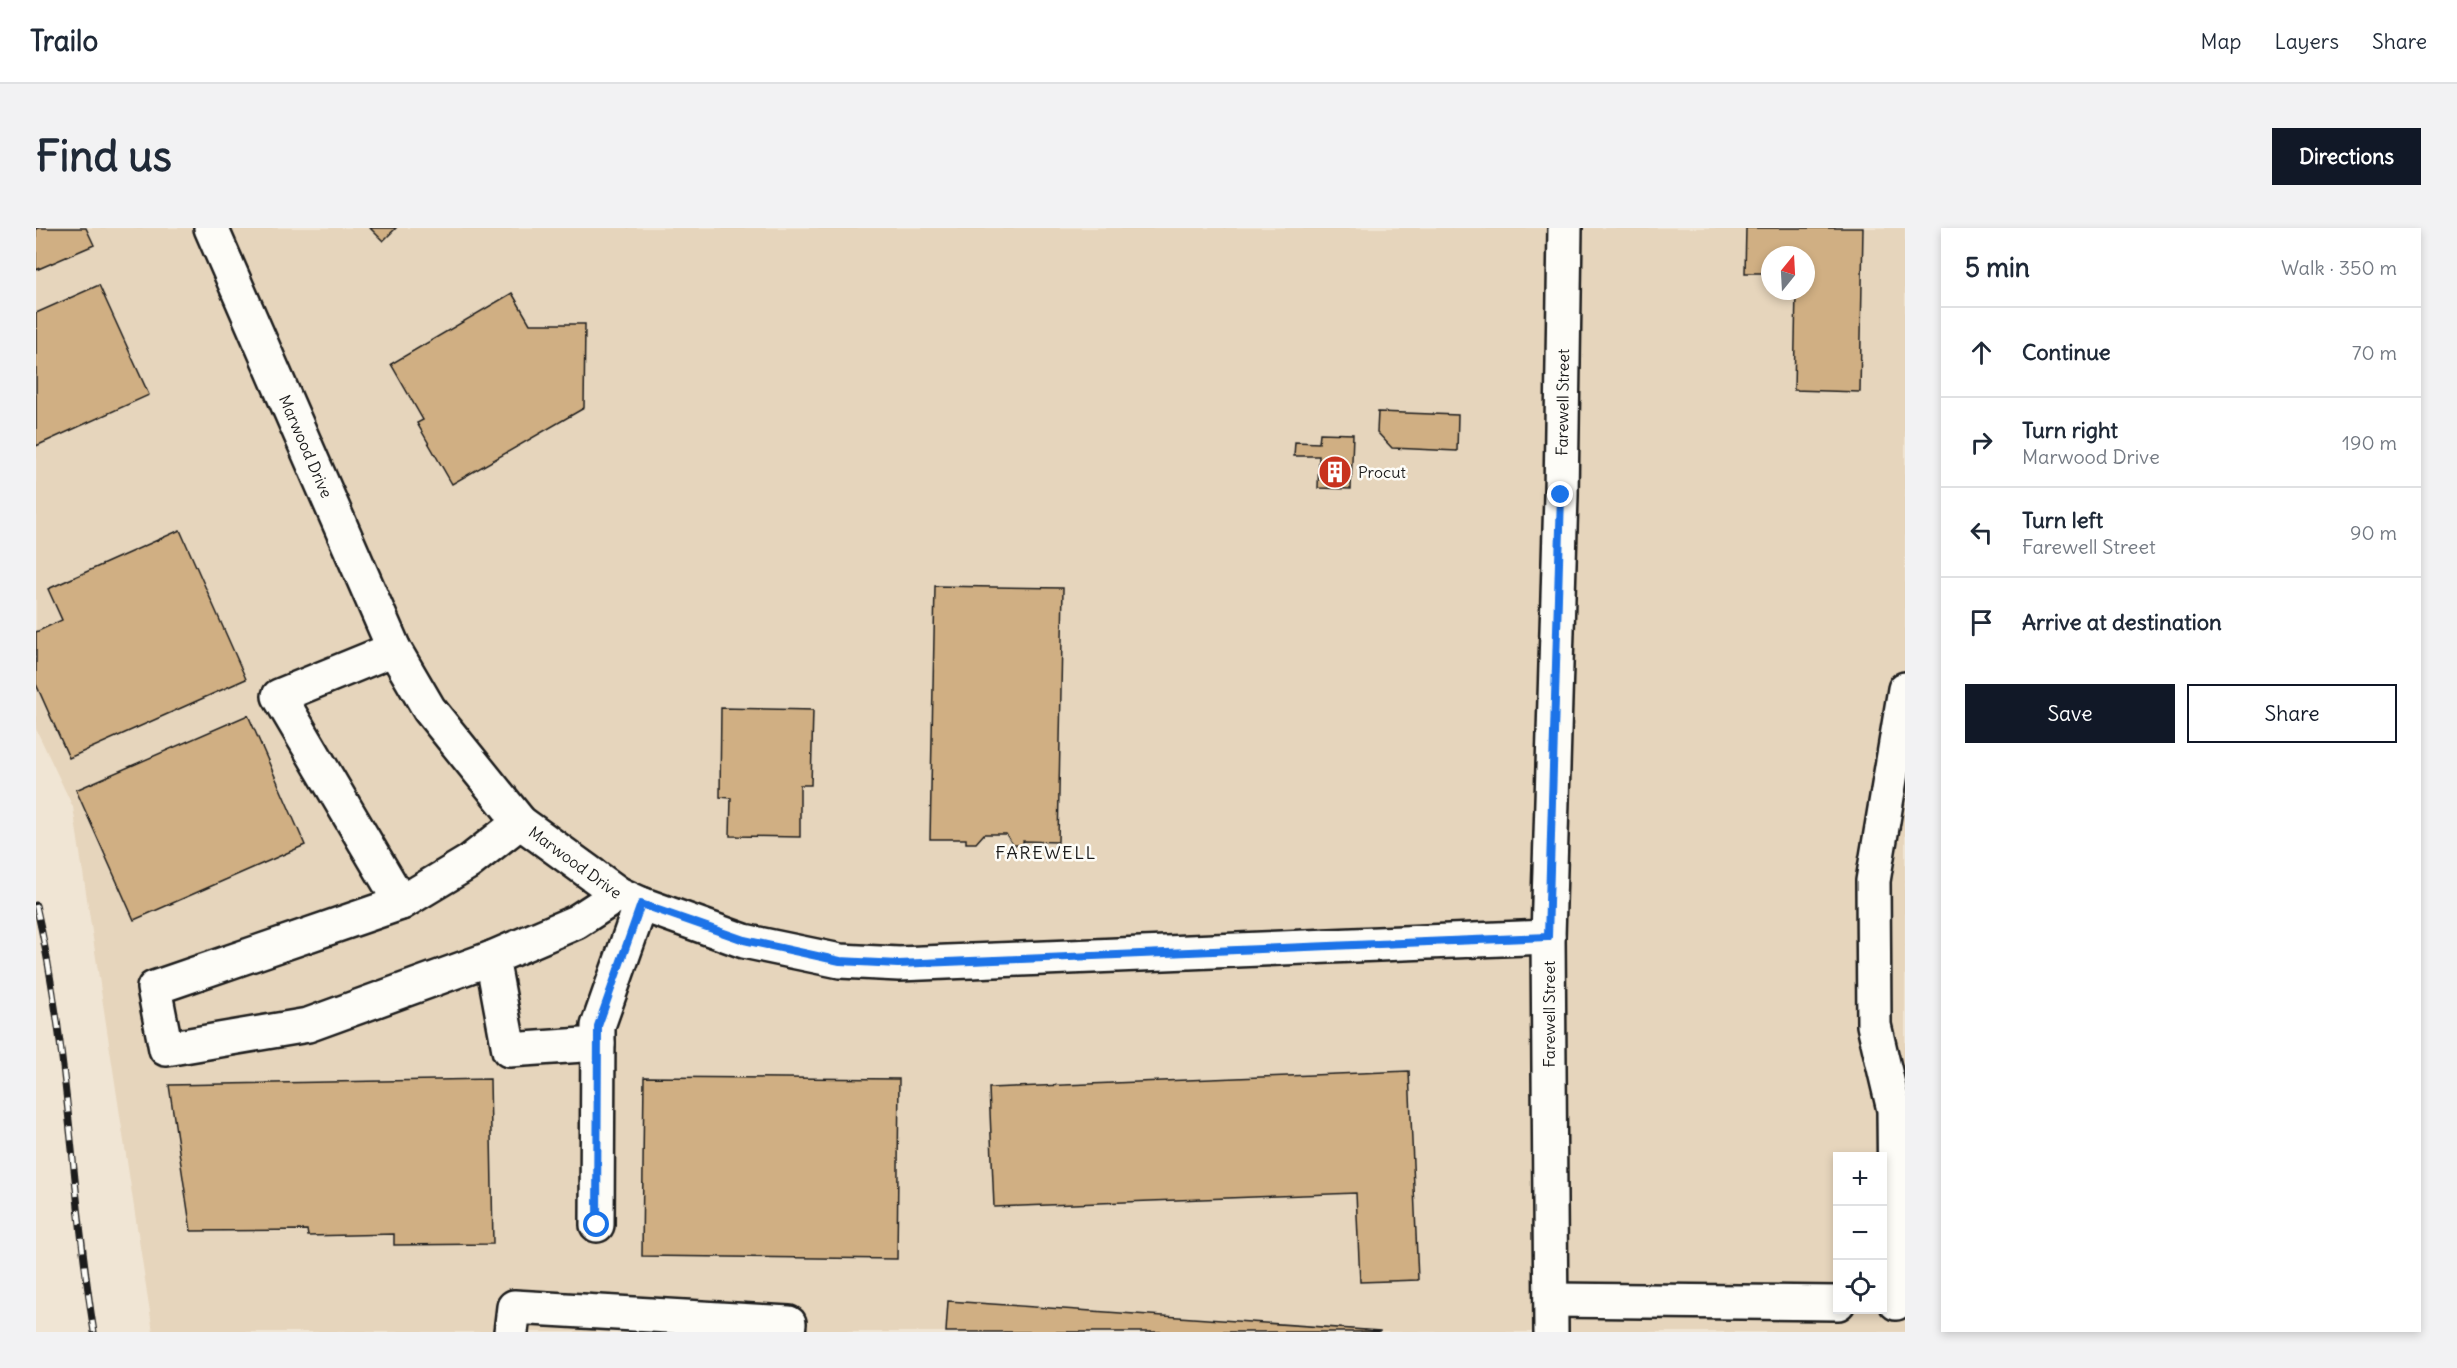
<!DOCTYPE html>
<html lang="en">
<head>
<meta charset="utf-8">
<style>
  body { margin:0; font-family:Delius,sans-serif; background:#f2f2f3; color:#1f2937 }
  .controls { position:absolute; right:18px; bottom:18px; display:grid; overflow:hidden; border-radius:0px; box-shadow:0 3px 9px #0003 }
  .controls button { width:54px; height:54px; display:grid; place-items:center; padding:0; border:0; border-bottom:2px solid #e0e1e3; background:#fff; color:#1f2937; font:30px sans-serif }
  .compass { position:absolute; left:1725px; top:18px; width:54px; height:54px; border-radius:50%; background:#fff; box-shadow:0 3px 9px #0003; rotate:18deg }
  .stop { position:absolute; width:18px; height:18px; margin:-14px; border:4px solid #1a73e8; border-radius:50%; background:#fff }
  .stop.end { background:#1a73e8; border-color:#fff; box-shadow:0 2px 6px #0008 }
  .list { margin:0; padding:0; list-style:none }
  h2 { display:flex; justify-content:space-between; align-items:center; height:78px; margin:0; padding:0 24px; font-size:26px }
  h2 small { font-size:20px; font-weight:400; color:#747a83 }
  .list li { display:grid; grid-template-columns:39px 1fr auto; gap:18px; align-items:center; box-sizing:border-box; height:90px; padding:0 24px; border-top:2px solid #e0e1e3 }
  .list b { display:block; font-size:22px; white-space:nowrap }
  .list p { margin:0; font-size:20px; white-space:nowrap; color:#747a83 }
  .list em { font-size:20px; font-style:normal; color:#747a83 }
  .actions { display:flex; gap:12px; padding:18px 24px }
  .actions a { flex:1; padding:14px 0; border:2px solid #111827; border-radius:0px; text-align:center; font-size:21px; color:#111827 }
  .actions .main { background:#111827; color:#fff }
  .icon { flex:none; width:33px; height:33px; fill:none; stroke:currentColor; stroke-width:2; stroke-linecap:round; stroke-linejoin:round }
  .map { position:relative; flex:none; width:1869px; height:1104px; overflow:hidden; border-radius:0px }
  header { display:flex; align-items:center; gap:36px; box-sizing:border-box; height:84px; padding:0 30px; background:#fff; border-bottom:2px solid #e0e1e3 }
  header strong { font-size:28px }
  nav { display:flex; gap:33px; margin-inline-start:auto; font-size:21px }
  .intro { display:flex; align-items:center; justify-content:space-between; box-sizing:border-box; height:144px; padding:0 36px }
  h1 { margin:0; font-size:42px }
  .button { padding:15px 27px; border-radius:0px; background:#111827; color:#fff; font-size:21px; font-weight:700 }
  main { display:flex; gap:36px; padding:0 36px }
  aside { flex:1; background:#fff; border-radius:0px; box-shadow:0 3px 9px #0003 }
  .map>svg:first-child { display:block }
</style>
</head>
<body>
<header>
<strong>Trailo</strong>
<nav><a>Map</a><a>Layers</a><a>Share</a></nav>
</header>
<div class="intro"><h1>Find us</h1><a class="button">Directions</a></div>
<main>
<div class="map">
<svg width="1869" height="1104" viewBox="0 0 1869 1104">
  <rect width="100%" height="100%" fill="#f0e5d4"/>
  <filter id="ink" filterUnits="userSpaceOnUse"><feTurbulence type="fractalNoise" baseFrequency=".0167" numOctaves="2"/><feDisplacementMap in="SourceGraphic" scale="12" xChannelSelector="R" yChannelSelector="G"/><feConvolveMatrix kernelMatrix="1 2 1 2 8 2 1 2 1" color-interpolation-filters="sRGB"/></filter>
  <g filter="url(#ink)">
    <!-- built -->
    <path fill="#e6d5bc" fill-rule="evenodd" d="M 0,0 L 1869,0 L 1869,1104 L 117,1104 L 37,579 L 0,501 ZM 1734,27 L 1770,27 L 1770,63 L 1734,63 ZM 1802,928 L 1846,928 L 1846,1082 L 1802,1082 Z"/>
    <!-- building -->
    <path fill="#d0af83" stroke="#1c1c1c" stroke-width="1.5" d="M 0,0 L 50,0 L 58,17 L 0,42 Z
      M 334,0 L 360,0 L 347,13 Z
      M 1710,0 L 1827,0 L 1824,164 L 1758,162 L 1760,63 L 1770,63 L 1770,27 L 1734,27 L 1734,45 L 1709,45 Z
      M 63,57 L 113,167 L 0,218 L 0,85 Z
      M 476,65 L 494,96 L 549,96 L 548,180 L 416,256 L 381,195 L 387,192 L 355,136 Z
      M 1342,184 L 1422,187 L 1421,223 L 1356,220 L 1341,204 Z
      M 1284,205 L 1317,206 L 1315,261 L 1282,260 L 1283,228 L 1258,228 L 1259,214 L 1283,215 Z
      M 144,302 L 210,451 L 33,530 L 0,456 L 0,404 L 26,392 L 12,361 Z
      M 899,358 L 1027,360 L 1022,614 L 987,613 L 987,617 L 977,617 L 970,606 L 948,606 L 940,615 L 930,615 L 930,611 L 894,611 Z
      M 685,480 L 777,482 L 775,557 L 764,557 L 764,609 L 694,608 L 695,570 L 684,569 Z
      M 212,487 L 269,617 L 98,692 L 40,562 Z
      M 1373,843 L 1382,1052 L 1324,1054 L 1320,965 L 958,979 L 953,860 Z
      M 608,849 L 863,851 L 861,1031 L 606,1028 Z
      M 454,851 L 457,1016 L 358,1017 L 358,1006 L 272,1008 L 271,1002 L 155,1003 L 133,857 Z
      M 912,1073 L 1344,1103 L 1344,1104 L 910,1104 Z"/>
    <g fill="none" stroke-linecap="round" stroke-linejoin="round">
      <defs>
        <g id="minor">
          <path id="s1" d="M 175,0 L 358,421 L 393,481 L 484,594 L 583,666 L 605,676 L 708,713 L 804,733 L 863,736 L 1512,709"/>
          <path d="M 358,421 L 243,468 L 365,675"/>
          <path d="M 484,594 L 433,634 L 365,675 L 118,760 L 130,821 L 272,797 L 456,730 L 540,694 L 583,666"/>
          <path d="M 456,730 L 473,822 L 562,816"/>
          <path d="M 561,997 L 562,798 L 605,676"/>
          <path d="M 1515,1072 L 1802,1075"/>
          <path d="M 1860,1075 L 1858,882 L 1838,797 L 1837,653 L 1869,461"/>
          <path d="M 475,1104 L 478,1079 L 753,1095 L 752,1104"/>
          <path id="s2" d="M 1515,1104 L 1512,709 L 1525,267 L 1529,0"/>
        </g>
      </defs>
      <!-- minor casing -->
      <use href="#minor" stroke="#1c1c1c" stroke-width="38"/>
      <!-- minor -->
      <use href="#minor" stroke="#fdfcf7" stroke-width="33"/>
      <defs>
        <path id="rail" d="M 0,677 C 33,818 35,962 58,1104"/>
      </defs>
      <!-- rail casing -->
      <use href="#rail" stroke="#1c1c1c" stroke-width="7"/>
      <!-- rail -->
      <use href="#rail" stroke="#fdfcf7" stroke-width="4.5" stroke-dasharray="14" stroke-linecap="butt"/>
    </g>
  </g>
  <g fill="none" stroke-linecap="round" stroke-linejoin="round" filter="url(#ink)">
    <!-- route -->
    <path stroke="#1a73e8" stroke-width="8" d="M 561,997 L 562,798 L 605,676 L 708,712 L 804,733 L 862,736 L 1512,709 L 1525,267"/>
  </g>
  <!-- icons -->
  <defs>
    <symbol id="building-disc" viewBox="-11 -11 22 22"><circle r="9.5" fill="#c8321e" stroke="#fdfcf7"/><path d="M-4-6H4V6H1V3H-1V6H-4ZM-2.5-4.3h1.7v1.8h-1.7ZM.8-4.3h1.7v1.8H.8ZM-2.5-1h1.7V.8h-1.7ZM.8-1h1.7V.8H.8Z" fill="#fff"/></symbol>
  </defs>
  <g fill-rule="evenodd">
    <use href="#building-disc" x="1280" y="225" width="38" height="38"/>
  </g>
  <g text-anchor="middle" stroke-width="5" stroke-linejoin="round" paint-order="stroke">
    <!-- street labels -->
    <g font-size="16" fill="#1c1c1c" stroke="#fdfcf7">
      <text dy="6" stroke="none"><textPath href="#s2" startOffset="930">Farewell Street</textPath></text>
      <text dy="6" stroke="none"><textPath href="#s1" startOffset="238">Marwood Drive</textPath></text>
      <text dy="6" stroke="none"><textPath href="#s1" startOffset="742">Marwood Drive</textPath></text>
      <text transform="translate(1513 786) rotate(-90)" y="6">Farewell Street</text>
    </g>
    <!-- poi labels -->
    <g font-size="16" fill="#1c1c1c" stroke="#fdfcf7" text-anchor="start">
      <text x="1322" y="250">Procut</text>
    </g>
    <!-- neighbourhood labels -->
    <g font-size="18" letter-spacing="1.5" fill="#1c1c1c" stroke="#fdfcf7">
      <text x="1010" y="631">FAREWELL</text>
    </g>
  </g>
</svg>
<div class="controls">
<button>+</button>
<button>−</button>
<button><svg class="icon" aria-label="locate" viewBox="0 0 24 24"><circle cx="12" cy="12" r="6"/><path d="M12 2v4M12 18v4M2 12h4M18 12h4"/></svg></button>
</div>
<svg class="compass" viewBox="-18 -18 36 36"><path d="M0-13l5 13h-10z" fill="#e53935"/><path d="M0 13l5-13h-10z" fill="#747a83"/></svg>
<div class="stop" style="left:561px;top:997px"></div>
<div class="stop end" style="left:1525px;top:267px"></div>
</div>
<aside>
<h2>5 min<small>Walk · 350 m</small></h2>
<ul class="list">
<li><svg class="icon" aria-label="ahead" viewBox="0 0 24 24"><path d="M12 20V5M6 11l6-6 6 6"/></svg><div><b>Continue</b></div><em>70 m</em></li>
<li><svg class="icon" aria-label="right" viewBox="0 0 24 24"><path d="M7 20v-9h11M14 6l5 5-5 5"/></svg><div><b>Turn right</b><p>Marwood Drive</p></div><em>190 m</em></li>
<li><svg class="icon" aria-label="left" viewBox="0 0 24 24"><path d="M17 20v-9H6M10 6l-5 5 5 5"/></svg><div><b>Turn left</b><p>Farewell Street</p></div><em>90 m</em></li>
<li><svg class="icon" aria-label="arrive" viewBox="0 0 24 24"><path d="M6 21V4h12l-3 4 3 4H6"/></svg><div><b>Arrive at destination</b></div></li>
</ul>
<div class="actions"><a class="main">Save</a><a>Share</a></div>
</aside>
</main>
</body>
</html>
